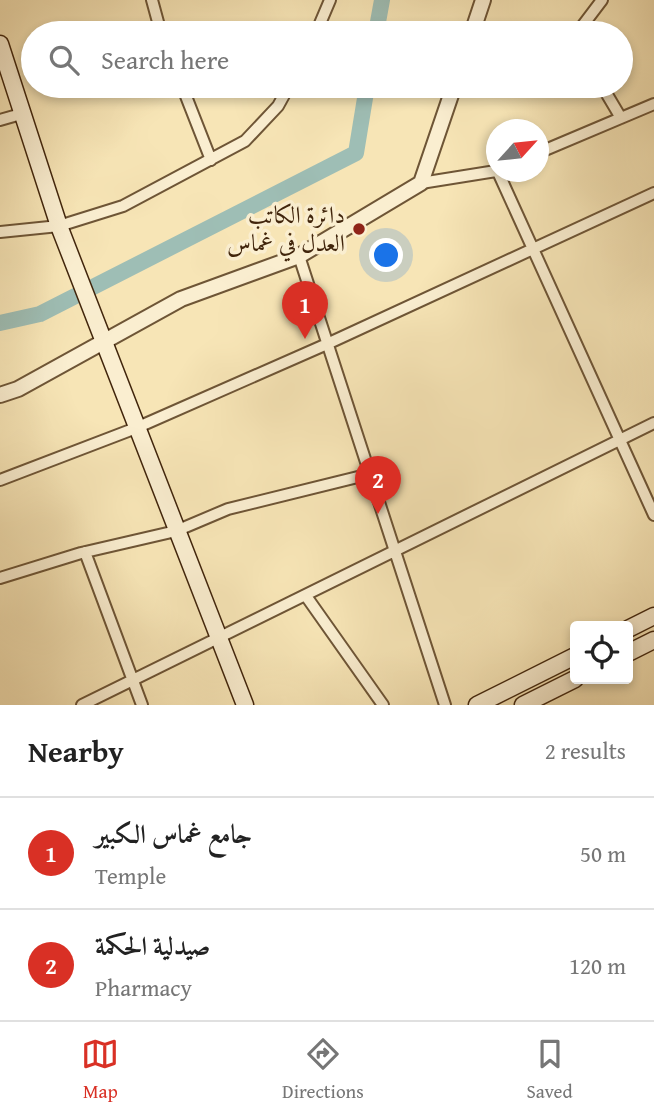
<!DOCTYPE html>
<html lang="en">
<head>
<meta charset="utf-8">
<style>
  body { margin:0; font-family:"Gentium Book Plus",Amiri,serif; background:#f6f6f6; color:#222 }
  .controls { position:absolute; right:21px; bottom:21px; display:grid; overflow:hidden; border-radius:7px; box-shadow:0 4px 10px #0003 }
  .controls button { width:63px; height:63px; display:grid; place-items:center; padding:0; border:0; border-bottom:2px solid #e0e0e0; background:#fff; color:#222; font:35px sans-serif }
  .compass { position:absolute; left:486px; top:119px; width:63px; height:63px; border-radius:50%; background:#fff; box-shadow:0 4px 10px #0003; rotate:63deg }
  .you { position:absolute; left:387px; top:256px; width:24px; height:24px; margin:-18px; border:5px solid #fff; border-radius:50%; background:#1a73e8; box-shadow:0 0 0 10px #1a73e833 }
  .badge { display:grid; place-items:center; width:46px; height:46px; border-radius:50%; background:#d93025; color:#fff; font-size:23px; font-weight:700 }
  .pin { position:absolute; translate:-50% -58px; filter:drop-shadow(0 2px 4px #0008) }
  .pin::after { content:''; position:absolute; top:37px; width:24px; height:21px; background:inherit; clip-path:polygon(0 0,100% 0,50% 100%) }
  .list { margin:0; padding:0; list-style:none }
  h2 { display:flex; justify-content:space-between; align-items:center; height:91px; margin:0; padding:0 28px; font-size:30px }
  h2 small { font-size:23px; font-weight:400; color:#767676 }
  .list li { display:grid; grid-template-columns:46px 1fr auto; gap:21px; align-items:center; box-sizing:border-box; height:112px; padding:0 28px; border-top:2px solid #e0e0e0 }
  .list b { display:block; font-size:26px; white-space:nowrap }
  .list p { margin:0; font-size:23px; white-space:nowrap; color:#767676 }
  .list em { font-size:23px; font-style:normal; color:#767676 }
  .icon { flex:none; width:38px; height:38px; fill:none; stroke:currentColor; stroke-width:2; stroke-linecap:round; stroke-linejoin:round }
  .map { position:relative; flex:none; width:654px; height:705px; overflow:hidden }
  .search { position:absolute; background:#fff; box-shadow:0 4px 10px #0003; left:21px; right:21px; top:21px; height:77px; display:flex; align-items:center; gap:18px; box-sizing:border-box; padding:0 24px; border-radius:38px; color:#767676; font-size:26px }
  .sheet { height:315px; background:#fff }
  nav { display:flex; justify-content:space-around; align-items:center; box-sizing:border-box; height:98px; border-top:2px solid #e0e0e0; background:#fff; font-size:19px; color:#767676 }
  nav a { display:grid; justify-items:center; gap:4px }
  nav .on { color:#d93025 }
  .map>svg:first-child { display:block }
</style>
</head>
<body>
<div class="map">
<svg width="654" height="705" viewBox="0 0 654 705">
  <rect width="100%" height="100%" fill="#f7e5b6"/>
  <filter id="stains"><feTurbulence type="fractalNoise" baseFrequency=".00286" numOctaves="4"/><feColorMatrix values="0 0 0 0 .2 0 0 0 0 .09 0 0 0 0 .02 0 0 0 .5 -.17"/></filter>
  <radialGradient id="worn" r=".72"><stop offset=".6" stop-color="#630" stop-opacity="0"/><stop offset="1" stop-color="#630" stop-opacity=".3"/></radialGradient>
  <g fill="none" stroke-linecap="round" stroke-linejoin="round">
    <!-- canal -->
    <path stroke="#9ebeb5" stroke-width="16" d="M 376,33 L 382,0
      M 0,323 L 40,314 L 356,153 L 367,86"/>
    <defs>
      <path id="minor" d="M 152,0 L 161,33
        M 316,33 L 330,0
        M 577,33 L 602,0
        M 182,86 L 211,160
        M 602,86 L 621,118
        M 0,120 L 21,114
        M 538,153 L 654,104
        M 498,172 L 654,515
        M 421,183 L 496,171
        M 0,232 L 59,226 L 123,206 L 245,141 L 278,106 L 289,86
        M 299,256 L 445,705
        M 0,480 L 136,428 L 327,344 L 654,193
        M 85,552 L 142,705
        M 0,578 L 81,553 L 176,531 L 228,509 L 370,474
        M 306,596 L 383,705
        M 82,705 L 654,423"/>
      <path id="tertiary" d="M 472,33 L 483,0
        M 0,395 L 18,389 L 181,299 L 299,256 L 421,183 L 454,86"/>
      <path id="secondary" d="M 0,44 L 59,226 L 245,705
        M 628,629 L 654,616
        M 628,653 L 654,640
        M 477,705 L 575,656
        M 523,705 L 575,679"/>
    </defs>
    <!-- minor casing -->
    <use href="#minor" stroke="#6e5536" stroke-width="14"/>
    <!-- tertiary casing -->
    <use href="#tertiary" stroke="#6e5536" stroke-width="18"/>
    <!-- secondary casing -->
    <use href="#secondary" stroke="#41250c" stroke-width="19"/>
    <!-- minor -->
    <use href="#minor" stroke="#faeed0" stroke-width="10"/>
    <!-- tertiary -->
    <use href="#tertiary" stroke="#faeed0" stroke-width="14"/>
    <!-- secondary -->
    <use href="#secondary" stroke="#faeed0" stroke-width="16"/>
  </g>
  <!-- markers -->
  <circle fill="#8f2418" stroke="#faeed0" stroke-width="2.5" cx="359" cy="229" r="7"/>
  <g text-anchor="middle" stroke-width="7" stroke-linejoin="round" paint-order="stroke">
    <!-- poi labels -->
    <g font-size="24" fill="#41250c" stroke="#faeed0" text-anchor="end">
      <text x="345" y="223">دائرة الكاتب<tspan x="345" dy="28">العدل في غماس</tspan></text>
    </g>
  </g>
  <rect width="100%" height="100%" filter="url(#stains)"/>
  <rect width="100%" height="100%" fill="url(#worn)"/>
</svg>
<div class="controls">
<button><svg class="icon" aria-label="locate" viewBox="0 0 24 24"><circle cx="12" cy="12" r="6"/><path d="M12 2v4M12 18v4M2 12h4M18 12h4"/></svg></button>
</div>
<svg class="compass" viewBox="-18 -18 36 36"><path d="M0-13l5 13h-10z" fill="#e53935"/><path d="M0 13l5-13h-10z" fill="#767676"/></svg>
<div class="you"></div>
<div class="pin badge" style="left:305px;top:339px">1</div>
<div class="pin badge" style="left:378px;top:514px">2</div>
<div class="search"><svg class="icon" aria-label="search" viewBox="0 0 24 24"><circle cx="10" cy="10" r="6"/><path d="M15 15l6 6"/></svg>Search here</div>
</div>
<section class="sheet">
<h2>Nearby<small>2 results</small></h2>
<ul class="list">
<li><span class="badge">1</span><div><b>جامع غماس الكبير</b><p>Temple</p></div><em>50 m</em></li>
<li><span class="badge">2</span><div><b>صيدلية الحكمة</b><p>Pharmacy</p></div><em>120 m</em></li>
</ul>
</section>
<nav>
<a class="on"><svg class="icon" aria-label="map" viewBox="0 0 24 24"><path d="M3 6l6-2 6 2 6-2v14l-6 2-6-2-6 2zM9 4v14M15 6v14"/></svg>Map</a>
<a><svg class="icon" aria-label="directions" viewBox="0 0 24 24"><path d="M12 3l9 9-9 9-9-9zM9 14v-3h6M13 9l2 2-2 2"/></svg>Directions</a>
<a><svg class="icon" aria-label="saved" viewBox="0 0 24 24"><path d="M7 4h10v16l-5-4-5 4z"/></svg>Saved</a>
</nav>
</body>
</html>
